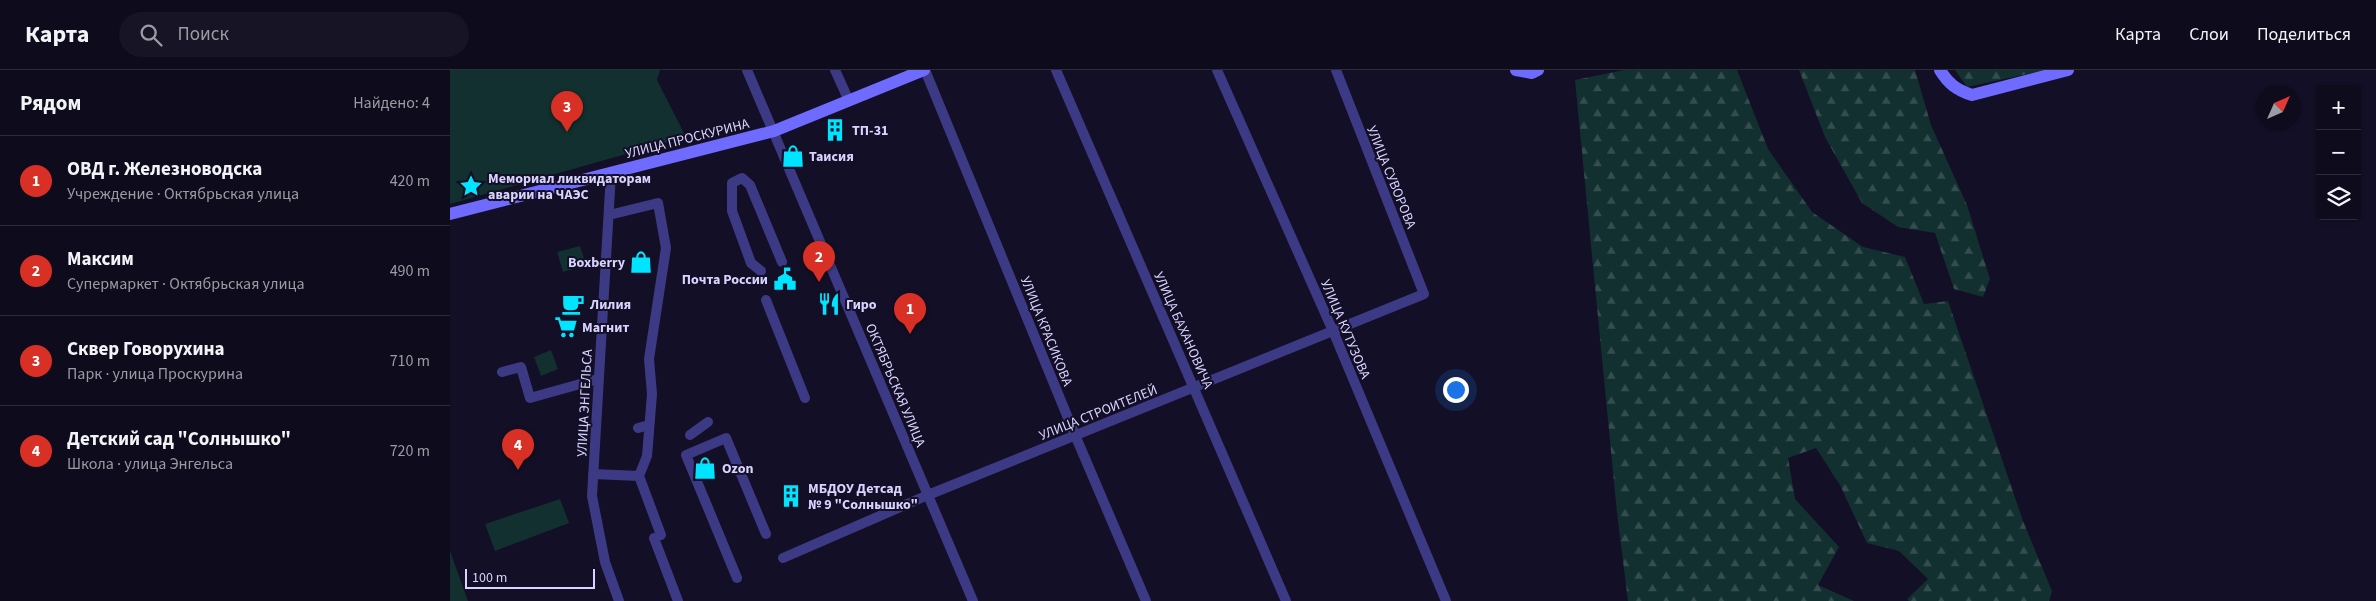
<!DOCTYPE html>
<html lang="ru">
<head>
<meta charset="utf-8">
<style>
  body { margin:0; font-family:"Source Sans 3",sans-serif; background:#171425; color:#f1f3f6 }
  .controls { position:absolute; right:15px; top:15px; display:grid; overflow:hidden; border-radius:5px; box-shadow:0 1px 4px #0004 }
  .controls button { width:45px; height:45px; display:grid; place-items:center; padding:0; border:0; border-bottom:1px solid #2e2b3b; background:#0e0b1c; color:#f1f3f6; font:25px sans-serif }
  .compass { position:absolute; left:1806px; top:15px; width:45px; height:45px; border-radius:50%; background:#0e0b1c; box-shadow:0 1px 4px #0004; rotate:45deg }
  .scale { position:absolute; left:15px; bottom:12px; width:130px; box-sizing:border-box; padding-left:5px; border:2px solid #d9d4ff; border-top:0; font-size:14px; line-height:18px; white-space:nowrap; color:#d9d4ff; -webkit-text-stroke:4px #130f26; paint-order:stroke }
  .you { position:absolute; left:1005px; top:319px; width:18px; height:18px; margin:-12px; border:4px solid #fff; border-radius:50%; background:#1a73e8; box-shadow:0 0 0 8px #1a73e833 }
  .badge { display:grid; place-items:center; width:32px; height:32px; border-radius:50%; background:#d93025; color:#fff; font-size:16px; font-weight:700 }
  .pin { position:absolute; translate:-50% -41px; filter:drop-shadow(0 1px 2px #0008) }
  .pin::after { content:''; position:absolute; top:26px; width:18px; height:15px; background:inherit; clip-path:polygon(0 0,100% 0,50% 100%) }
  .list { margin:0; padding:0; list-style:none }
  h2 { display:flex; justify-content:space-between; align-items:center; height:65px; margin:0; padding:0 20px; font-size:21px }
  h2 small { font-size:16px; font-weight:400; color:#9b9ba3 }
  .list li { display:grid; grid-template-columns:32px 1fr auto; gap:15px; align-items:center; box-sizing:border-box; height:90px; padding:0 20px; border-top:1px solid #2e2b3b }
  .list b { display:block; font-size:19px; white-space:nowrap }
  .list p { margin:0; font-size:16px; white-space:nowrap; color:#9b9ba3 }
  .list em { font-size:16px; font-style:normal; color:#9b9ba3 }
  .icon { flex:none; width:28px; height:28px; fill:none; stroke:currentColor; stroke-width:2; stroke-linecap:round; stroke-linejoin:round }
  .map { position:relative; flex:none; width:1926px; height:531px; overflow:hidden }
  header { display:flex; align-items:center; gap:30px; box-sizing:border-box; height:70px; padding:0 25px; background:#0e0b1c; border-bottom:1px solid #2e2b3b }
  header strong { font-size:24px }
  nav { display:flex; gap:28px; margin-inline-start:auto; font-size:18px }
  .search { width:350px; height:45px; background:#171425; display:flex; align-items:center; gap:12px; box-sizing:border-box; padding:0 18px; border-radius:28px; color:#9b9ba3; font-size:19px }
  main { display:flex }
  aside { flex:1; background:#0e0b1c }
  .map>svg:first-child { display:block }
</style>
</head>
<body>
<header>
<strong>Карта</strong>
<div class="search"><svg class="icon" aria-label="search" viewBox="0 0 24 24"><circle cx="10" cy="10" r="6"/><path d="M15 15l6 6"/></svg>Поиск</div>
<nav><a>Карта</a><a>Слои</a><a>Поделиться</a></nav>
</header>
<main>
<aside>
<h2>Рядом<small>Найдено: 4</small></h2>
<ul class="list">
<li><span class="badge">1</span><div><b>ОВД г. Железноводска</b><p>Учреждение · Октябрьская улица</p></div><em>420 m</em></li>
<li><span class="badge">2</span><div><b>Максим</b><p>Супермаркет · Октябрьская улица</p></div><em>490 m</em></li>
<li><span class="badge">3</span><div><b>Сквер Говорухина</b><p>Парк · улица Проскурина</p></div><em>710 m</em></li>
<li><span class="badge">4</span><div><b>Детский сад &quot;Солнышко&quot;</b><p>Школа · улица Энгельса</p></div><em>720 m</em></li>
</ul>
</aside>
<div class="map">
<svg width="1926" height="531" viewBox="0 0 1926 531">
  <defs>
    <pattern id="forest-firs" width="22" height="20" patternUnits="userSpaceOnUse" patternTransform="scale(1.25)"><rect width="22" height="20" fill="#12302f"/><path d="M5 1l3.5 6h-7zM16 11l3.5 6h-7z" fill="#344d4e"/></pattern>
  </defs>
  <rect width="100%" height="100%" fill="#130f26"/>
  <!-- green -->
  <path fill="#12302f" d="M 0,0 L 210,0 L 207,10 L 236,67 L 0,134 Z
    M 130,176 L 136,195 L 113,202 L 107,182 Z
    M 101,280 L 108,299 L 91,306 L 84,287 Z
    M 110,429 L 119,453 L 45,481 L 35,454 Z
    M 0,481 L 18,531 L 0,531 Z"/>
  <!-- forest -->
  <path fill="url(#forest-firs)" d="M 1174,0 L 1287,0 L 1318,79 L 1362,142 L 1413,177 L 1455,187 L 1474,234 L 1498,231 L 1573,451 L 1602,521 L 1599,531 L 1459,531 L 1457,529 L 1478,509 L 1449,481 L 1417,473 L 1390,415 L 1366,378 L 1338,388 L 1345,429 L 1389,477 L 1368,515 L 1404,531 L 1178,531 L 1167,443 L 1125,10 Z
    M 1349,0 L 1465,0 L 1481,55 L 1517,135 L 1540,209 L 1533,227 L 1504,219 L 1485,163 L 1448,157 L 1412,133 L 1375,67 Z
    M 1505,0 L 1596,0 L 1517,17 Z"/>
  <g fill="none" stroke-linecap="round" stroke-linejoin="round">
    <!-- street -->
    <path stroke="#3d3a85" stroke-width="10" d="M 297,0 L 523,531
      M 385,0 L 399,31
      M 475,0 L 625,365 L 696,531
      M 606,0 L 836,531
      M 767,0 L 883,261 L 996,531
      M 161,103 L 142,426 L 155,492 L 169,531
      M 159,145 L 208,133 L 216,178 L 199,289 L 202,324 L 197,386 L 189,406
      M 311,201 L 301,193 L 282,141 L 282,113 L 292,108 L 300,115 L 332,192
      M 316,230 L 355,328
      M 52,302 L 71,297 L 80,328 L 148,309
      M 188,358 L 199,355
      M 240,365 L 258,352
      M 143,404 L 189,406 L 211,465
      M 204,468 L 228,531
      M 333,488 L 478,425 L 974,224 L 886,0
      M 287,508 L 236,385 L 276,368 L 316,464"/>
    <!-- secondary -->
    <path stroke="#6f6bff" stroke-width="12" d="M 1066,0 L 1082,3 L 1088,0
      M 1490,0 C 1498,13 1506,20 1522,25 L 1618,0
      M 0,144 L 324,61 L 474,0"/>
  </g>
  <!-- icons -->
  <defs>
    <symbol id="building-bare" viewBox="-9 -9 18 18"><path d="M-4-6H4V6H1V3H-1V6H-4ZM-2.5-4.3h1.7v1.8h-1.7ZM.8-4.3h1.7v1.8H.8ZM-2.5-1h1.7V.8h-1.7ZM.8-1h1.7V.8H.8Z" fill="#00e5ff" stroke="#130f26" stroke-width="2.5" paint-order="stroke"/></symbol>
    <symbol id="shop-bare" viewBox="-9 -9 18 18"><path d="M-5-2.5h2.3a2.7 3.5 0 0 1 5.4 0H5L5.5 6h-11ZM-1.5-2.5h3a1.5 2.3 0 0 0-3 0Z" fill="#00e5ff" stroke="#130f26" stroke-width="2.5" paint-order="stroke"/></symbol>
    <symbol id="sight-bare" viewBox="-9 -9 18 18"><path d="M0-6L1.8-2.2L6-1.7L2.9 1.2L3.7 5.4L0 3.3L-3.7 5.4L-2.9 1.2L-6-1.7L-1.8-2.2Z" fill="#00e5ff" stroke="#130f26" stroke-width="2.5" paint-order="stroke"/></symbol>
    <symbol id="civic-bare" viewBox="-9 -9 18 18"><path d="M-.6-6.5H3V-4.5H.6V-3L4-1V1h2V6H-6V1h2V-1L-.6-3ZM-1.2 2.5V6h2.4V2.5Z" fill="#00e5ff" stroke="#130f26" stroke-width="2.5" paint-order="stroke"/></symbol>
    <symbol id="cafe-bare" viewBox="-9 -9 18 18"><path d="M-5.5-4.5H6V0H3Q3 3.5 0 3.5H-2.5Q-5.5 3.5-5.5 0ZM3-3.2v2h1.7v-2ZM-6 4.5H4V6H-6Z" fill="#00e5ff" stroke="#130f26" stroke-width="2.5" paint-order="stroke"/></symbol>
    <symbol id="restaurant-bare" viewBox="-9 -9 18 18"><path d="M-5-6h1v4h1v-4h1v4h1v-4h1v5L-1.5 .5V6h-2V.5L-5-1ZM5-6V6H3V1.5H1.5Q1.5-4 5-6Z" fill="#00e5ff" stroke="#130f26" stroke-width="2.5" paint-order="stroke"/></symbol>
    <symbol id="supermarket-bare" viewBox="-9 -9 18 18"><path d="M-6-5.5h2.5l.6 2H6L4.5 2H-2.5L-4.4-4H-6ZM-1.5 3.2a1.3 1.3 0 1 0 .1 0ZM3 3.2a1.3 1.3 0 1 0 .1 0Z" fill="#00e5ff" stroke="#130f26" stroke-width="2.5" paint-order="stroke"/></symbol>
  </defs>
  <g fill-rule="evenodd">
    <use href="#building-bare" x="369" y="44" width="32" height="32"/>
    <use href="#shop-bare" x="327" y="70" width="32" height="32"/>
    <use href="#sight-bare" x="5" y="100" width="32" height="32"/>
    <use href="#shop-bare" x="175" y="176" width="32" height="32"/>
    <use href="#civic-bare" x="319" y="193" width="32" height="32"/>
    <use href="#cafe-bare" x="107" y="218" width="32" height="32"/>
    <use href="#restaurant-bare" x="363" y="218" width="32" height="32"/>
    <use href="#supermarket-bare" x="100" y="241" width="32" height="32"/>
    <use href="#shop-bare" x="239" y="382" width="32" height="32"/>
    <use href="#building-bare" x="325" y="410" width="32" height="32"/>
  </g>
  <g text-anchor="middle" stroke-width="4" stroke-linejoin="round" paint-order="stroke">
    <!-- poi labels -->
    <g font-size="14" font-weight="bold" fill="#d9d4ff" stroke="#130f26" text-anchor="start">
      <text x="402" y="65">ТП-31</text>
      <text x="359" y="91">Таисия</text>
      <text x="38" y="113">Мемориал ликвидаторам<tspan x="38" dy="16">аварии на ЧАЭС</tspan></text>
      <text x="175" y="197" text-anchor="end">Boxberry</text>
      <text x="318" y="214" text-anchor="end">Почта России</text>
      <text x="140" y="239">Лилия</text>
      <text x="396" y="239">Гиро</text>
      <text x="132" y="262">Магнит</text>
      <text x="272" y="403">Ozon</text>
      <text x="358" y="423">МБДОУ Детсад<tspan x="358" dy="16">№ 9 "Солнышко"</tspan></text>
    </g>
    <!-- street labels -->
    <g font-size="14" fill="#d9d4ff" stroke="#130f26">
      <text transform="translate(237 68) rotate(-14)" y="5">УЛИЦА ПРОСКУРИНА</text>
      <text transform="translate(942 107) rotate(68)" y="5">УЛИЦА СУВОРОВА</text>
      <text transform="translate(896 259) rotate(67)" y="5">УЛИЦА КУТУЗОВА</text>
      <text transform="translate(734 260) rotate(66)" y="5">УЛИЦА БАХАНОВИЧА</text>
      <text transform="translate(597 261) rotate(68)" y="5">УЛИЦА КРАСИКОВА</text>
      <text transform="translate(446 315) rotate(67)" y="5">ОКТЯБРЬСКАЯ УЛИЦА</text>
      <text transform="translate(134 333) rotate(-87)" y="5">УЛИЦА ЭНГЕЛЬСА</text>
      <text transform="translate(648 342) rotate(-22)" y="5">УЛИЦА СТРОИТЕЛЕЙ</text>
    </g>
  </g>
</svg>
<div class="controls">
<button>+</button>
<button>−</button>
<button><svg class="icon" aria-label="layers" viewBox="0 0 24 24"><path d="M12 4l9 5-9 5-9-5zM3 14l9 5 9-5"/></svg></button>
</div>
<svg class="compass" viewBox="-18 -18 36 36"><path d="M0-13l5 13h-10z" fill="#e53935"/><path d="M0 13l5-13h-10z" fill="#9b9ba3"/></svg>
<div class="scale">100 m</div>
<div class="you"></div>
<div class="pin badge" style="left:460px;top:264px">1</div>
<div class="pin badge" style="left:369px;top:212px">2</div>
<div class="pin badge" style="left:117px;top:62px">3</div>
<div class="pin badge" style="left:68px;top:400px">4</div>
</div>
</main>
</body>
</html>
